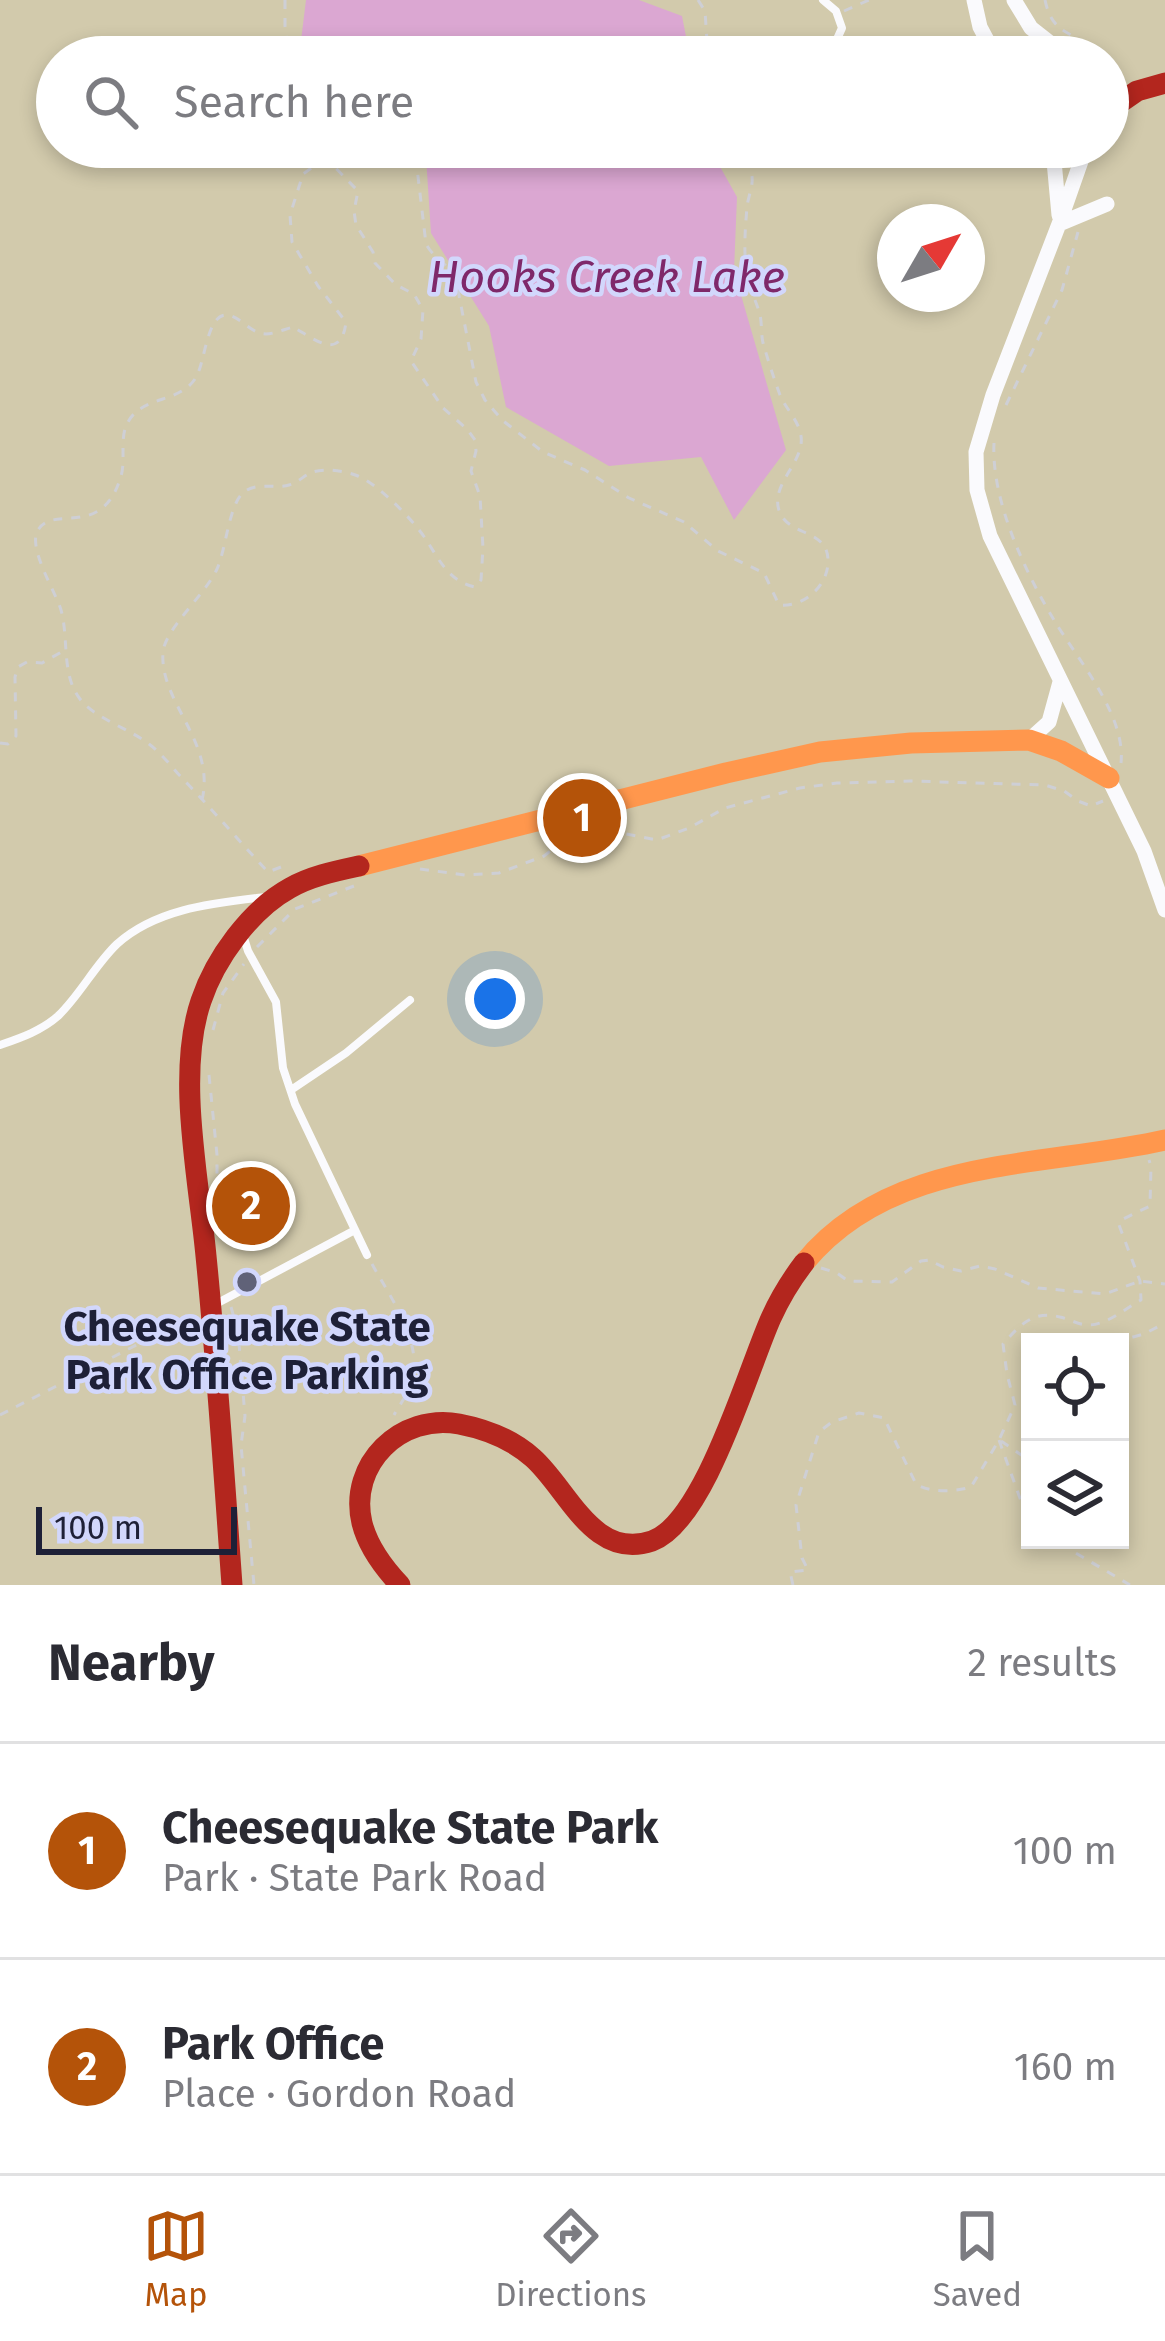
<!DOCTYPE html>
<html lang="en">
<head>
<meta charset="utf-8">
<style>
  body { margin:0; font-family:"Fira Sans",sans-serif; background:#f2f2f3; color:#2b2b33 }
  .controls { position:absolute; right:36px; bottom:36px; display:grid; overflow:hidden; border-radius:0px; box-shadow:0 6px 18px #0003 }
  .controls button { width:108px; height:108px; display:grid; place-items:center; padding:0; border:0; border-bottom:3px solid #e1e1e2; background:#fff; color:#2b2b33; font:60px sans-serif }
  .compass { position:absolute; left:877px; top:204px; width:108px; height:108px; border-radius:50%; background:#fff; box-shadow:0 6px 18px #0003; rotate:51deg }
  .scale { position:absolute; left:36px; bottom:30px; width:201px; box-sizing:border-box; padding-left:12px; border:6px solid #1e2037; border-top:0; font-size:33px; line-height:42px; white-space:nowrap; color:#1e2037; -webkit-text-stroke:9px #d2d7fc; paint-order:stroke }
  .you { position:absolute; left:495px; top:999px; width:42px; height:42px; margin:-30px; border:9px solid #fff; border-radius:50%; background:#1a73e8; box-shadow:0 0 0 18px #1a73e833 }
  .badge { display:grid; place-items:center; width:78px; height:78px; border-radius:50%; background:#b45309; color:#fff; font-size:39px; font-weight:700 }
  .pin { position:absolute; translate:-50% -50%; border:6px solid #fff; box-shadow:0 3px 12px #0006 }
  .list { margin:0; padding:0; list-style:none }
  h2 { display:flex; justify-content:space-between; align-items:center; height:156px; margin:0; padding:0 48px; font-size:51px }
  h2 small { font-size:39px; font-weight:400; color:#7c7c81 }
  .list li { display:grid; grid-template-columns:78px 1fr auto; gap:36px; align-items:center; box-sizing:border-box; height:216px; padding:0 48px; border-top:3px solid #e1e1e2 }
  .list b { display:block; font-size:45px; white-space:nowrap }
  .list p { margin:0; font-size:39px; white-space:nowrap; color:#7c7c81 }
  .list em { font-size:39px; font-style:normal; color:#7c7c81 }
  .icon { flex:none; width:66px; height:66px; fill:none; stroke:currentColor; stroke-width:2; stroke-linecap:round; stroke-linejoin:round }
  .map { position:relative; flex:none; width:1165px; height:1585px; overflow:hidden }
  .search { position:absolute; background:#fff; box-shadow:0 6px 18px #0003; left:36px; right:36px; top:36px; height:132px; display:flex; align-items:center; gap:30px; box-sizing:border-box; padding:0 42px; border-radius:66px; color:#7c7c81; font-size:45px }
  .sheet { height:588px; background:#fff }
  nav { display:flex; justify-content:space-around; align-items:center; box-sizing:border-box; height:168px; border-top:3px solid #e1e1e2; background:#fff; font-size:33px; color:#7c7c81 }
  nav a { display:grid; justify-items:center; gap:6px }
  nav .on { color:#b45309 }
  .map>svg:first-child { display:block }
</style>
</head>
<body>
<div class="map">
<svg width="1165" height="1585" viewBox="0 0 1165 1585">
  <rect width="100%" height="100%" fill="#dcdef2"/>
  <!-- green -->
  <path fill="#d2caac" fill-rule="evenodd" d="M 0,0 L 1165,0 L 1165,1585 L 0,1585 ZM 57,57 L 1108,57 L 1108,147 L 57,147 ZM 895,222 L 967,222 L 967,294 L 895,294 ZM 1030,1342 L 1120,1342 L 1120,1540 L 1030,1540 Z"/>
  <!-- water -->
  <path fill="#dba7d2" d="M 306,0 L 639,0 L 682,16 L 690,57 L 299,57 Z
    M 407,147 L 709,147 L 737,197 L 734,271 L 786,450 L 734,520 L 701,457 L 609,466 L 506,407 L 489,326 L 431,233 L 426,157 Z"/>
  <!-- building -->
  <path fill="#bfc6db" d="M 269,1184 L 279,1205 L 234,1230 L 223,1208 Z"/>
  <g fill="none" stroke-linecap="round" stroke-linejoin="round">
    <!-- path -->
    <path stroke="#cecfd5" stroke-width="3" stroke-dasharray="9 9" stroke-linecap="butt" d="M 285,0 L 285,26 L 289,57
      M 698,0 L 705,11 L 708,57
      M 1045,0 C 1053,39 1076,28 1097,57
      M 844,11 L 869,0
      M 338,147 C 366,152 394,148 417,168 L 426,244 C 433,258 449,264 456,280 L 476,382 L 485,400 L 502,420 L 543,452 L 585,470 L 629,498 L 684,522 L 718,551 L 764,573 L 779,605 C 803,608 828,586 828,562 C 829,529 791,537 780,513 C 768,485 805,463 801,436 C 799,421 786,409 780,395 C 774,379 768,360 763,343 C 761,334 762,324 760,315 C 757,303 751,292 748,280 C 743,257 745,231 747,207 C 748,196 755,183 751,172 C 747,159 734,156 726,147
      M 1006,405 L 1062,290 L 1078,232
      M 994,443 C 991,500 1025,572 1054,620 C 1078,660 1126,715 1121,763
      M 0,743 L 8,744 L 16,736 L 15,677 L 18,667 L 27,662 L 42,663 L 65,650
      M 202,800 C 216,742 159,702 163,652 C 165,629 205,595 217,569 C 226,550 229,503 244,492 C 257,482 275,489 289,485 C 298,483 304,475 313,472 C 325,468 346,471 358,476 C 378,484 413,520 425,538 C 439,559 448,581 475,587 L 481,580 L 483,548 L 480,496 L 471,471 L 476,451 L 475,440 L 467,429 L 443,408 L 411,361 L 421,339 L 423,310 L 414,294 L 396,285 L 375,263 L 373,252 L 356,225 L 354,211 L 358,191 L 325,157 L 329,153 L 326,147
      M 281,867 L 268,872 C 239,841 211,808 181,777 C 171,766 161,753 149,744 C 130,729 94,718 80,699 C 61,675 69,638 61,610 C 56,593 29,550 37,532 C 51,502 102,542 121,476 C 126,460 119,437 128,422 C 142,396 179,403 195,379 C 205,365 206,317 225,315 C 239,314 250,334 266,334 C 274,334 285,329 293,327 C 313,338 341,363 346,322 L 318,286 L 292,242 L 290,215 L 303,174 L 324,159
      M 420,869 L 465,875 L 499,873 L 544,856 L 562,842 L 584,837 L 616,832 L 657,840 L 689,828 L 725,808 L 800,788 L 837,783 L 910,781 L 1045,785 L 1064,791 L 1078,801 L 1091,806 L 1103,801
      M 257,947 L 295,909 L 359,884
      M 213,1030 L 223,993 L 244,964
      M 209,1075 L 217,1155 L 217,1185
      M 372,1264 C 390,1297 423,1341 412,1381 C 409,1393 400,1404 394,1415
      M 821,1268 L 837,1273 L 848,1281 L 892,1282 L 921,1261 L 929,1260 L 943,1267 L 961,1271 L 980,1266 L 995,1269 L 1038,1288 L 1105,1294 L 1140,1281 L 1165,1284
      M 231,1307 L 238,1332 L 245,1416 L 241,1445 L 254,1585
      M 1115,1342 L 1144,1334 L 1165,1323
      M 0,1415 L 193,1316
      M 999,1440 L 1021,1501 L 1030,1507
      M 1001,1441 L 1030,1461
      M 1064,1540 L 1074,1552 L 1130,1585
      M 793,1585 L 790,1572 L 808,1570 L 802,1558 L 796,1505 L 819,1432 L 832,1422 L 859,1413 L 884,1418 L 916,1484 C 929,1493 956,1492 971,1487 L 999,1440 L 1015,1405 L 1007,1374 L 1003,1344 C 1020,1325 1033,1310 1060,1317 C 1069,1319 1079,1325 1088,1325 C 1107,1325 1126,1308 1141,1300 L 1140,1281 L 1119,1225 L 1121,1220 L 1150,1206 L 1151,1166 L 1149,1160"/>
    <!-- lane -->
    <path stroke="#fafafd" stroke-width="8" d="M 823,0 L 836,11 L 842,28 L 829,57
      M 791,147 L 793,160 L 801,164 L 813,159 L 816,147
      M 243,935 L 248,951 L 276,1002 L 283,1068 L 295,1104 L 367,1255
      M 0,1045 C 20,1038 41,1031 58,1016 C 80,995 95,965 117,944 C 157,908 215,903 265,897
      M 291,1090 L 346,1053 L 410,1000
      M 212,1306 L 355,1230"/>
    <!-- street -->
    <path stroke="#fafafd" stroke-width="15" d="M 974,0 L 980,27 L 996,57
      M 1014,0 L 1031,28 L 1068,57
      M 1048,147 L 1054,161 L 1059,215
      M 1086,147 L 1059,224 L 993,395 L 976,452 L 977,490 L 990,536 L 1144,851 L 1165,910
      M 1059,224 L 1107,204
      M 1029,740 L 1049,722 L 1060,682"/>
    <!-- slow -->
    <path stroke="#ff974d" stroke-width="21" d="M 359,866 L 726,773 L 820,752 L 911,743 L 1029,740 L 1061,751 L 1109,778
      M 804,1263 C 891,1156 1042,1168 1165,1140"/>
    <!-- jam -->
    <path stroke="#b3261e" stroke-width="21" d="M 1108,111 L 1137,91 L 1165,83
      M 232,1585 C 224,1475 217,1366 206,1256 C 199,1180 176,1074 201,1001 C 215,959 250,910 290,888 C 311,876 336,871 359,866
      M 400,1585 C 383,1567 368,1547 362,1523 C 348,1464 401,1413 459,1424 C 485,1429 513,1440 533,1458 C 568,1489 593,1561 652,1541 C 705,1522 748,1369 771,1318 C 780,1298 791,1280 804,1263"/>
  </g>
  <!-- markers -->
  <circle fill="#606278" stroke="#d2d7fc" stroke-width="4.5" cx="247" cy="1282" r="12"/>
  <g text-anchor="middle" stroke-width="9" stroke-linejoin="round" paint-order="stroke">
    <!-- poi labels -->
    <g font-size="42" font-weight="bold" fill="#1e2037" stroke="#d2d7fc">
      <text x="247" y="1341">Cheesequake State<tspan x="247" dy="48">Park Office Parking</tspan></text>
    </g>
    <!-- water labels -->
    <g font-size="45" font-style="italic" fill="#7f286a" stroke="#d2d7fc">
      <text x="607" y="292">Hooks Creek Lake</text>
    </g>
  </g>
</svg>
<div class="controls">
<button><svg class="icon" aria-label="locate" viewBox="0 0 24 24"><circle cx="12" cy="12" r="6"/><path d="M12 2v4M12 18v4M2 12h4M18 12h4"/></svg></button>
<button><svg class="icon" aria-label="layers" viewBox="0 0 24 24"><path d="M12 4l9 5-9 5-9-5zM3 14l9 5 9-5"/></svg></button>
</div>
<svg class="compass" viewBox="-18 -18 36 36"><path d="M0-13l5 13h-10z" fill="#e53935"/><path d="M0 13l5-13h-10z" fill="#7c7c81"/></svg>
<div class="scale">100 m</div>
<div class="you"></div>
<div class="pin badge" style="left:582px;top:818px">1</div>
<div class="pin badge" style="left:251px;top:1206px">2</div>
<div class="search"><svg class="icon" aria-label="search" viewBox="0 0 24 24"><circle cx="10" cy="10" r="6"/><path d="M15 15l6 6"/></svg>Search here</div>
</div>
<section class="sheet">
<h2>Nearby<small>2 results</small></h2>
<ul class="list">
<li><span class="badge">1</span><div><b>Cheesequake State Park</b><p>Park · State Park Road</p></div><em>100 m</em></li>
<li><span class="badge">2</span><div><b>Park Office</b><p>Place · Gordon Road</p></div><em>160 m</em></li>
</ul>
</section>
<nav>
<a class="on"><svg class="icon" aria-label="map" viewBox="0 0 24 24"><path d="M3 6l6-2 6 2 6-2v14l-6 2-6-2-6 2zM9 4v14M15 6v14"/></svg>Map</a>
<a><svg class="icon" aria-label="directions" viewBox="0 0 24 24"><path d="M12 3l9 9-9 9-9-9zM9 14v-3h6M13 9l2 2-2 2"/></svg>Directions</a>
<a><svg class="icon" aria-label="saved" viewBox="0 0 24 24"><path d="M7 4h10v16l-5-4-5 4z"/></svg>Saved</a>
</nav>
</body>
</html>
